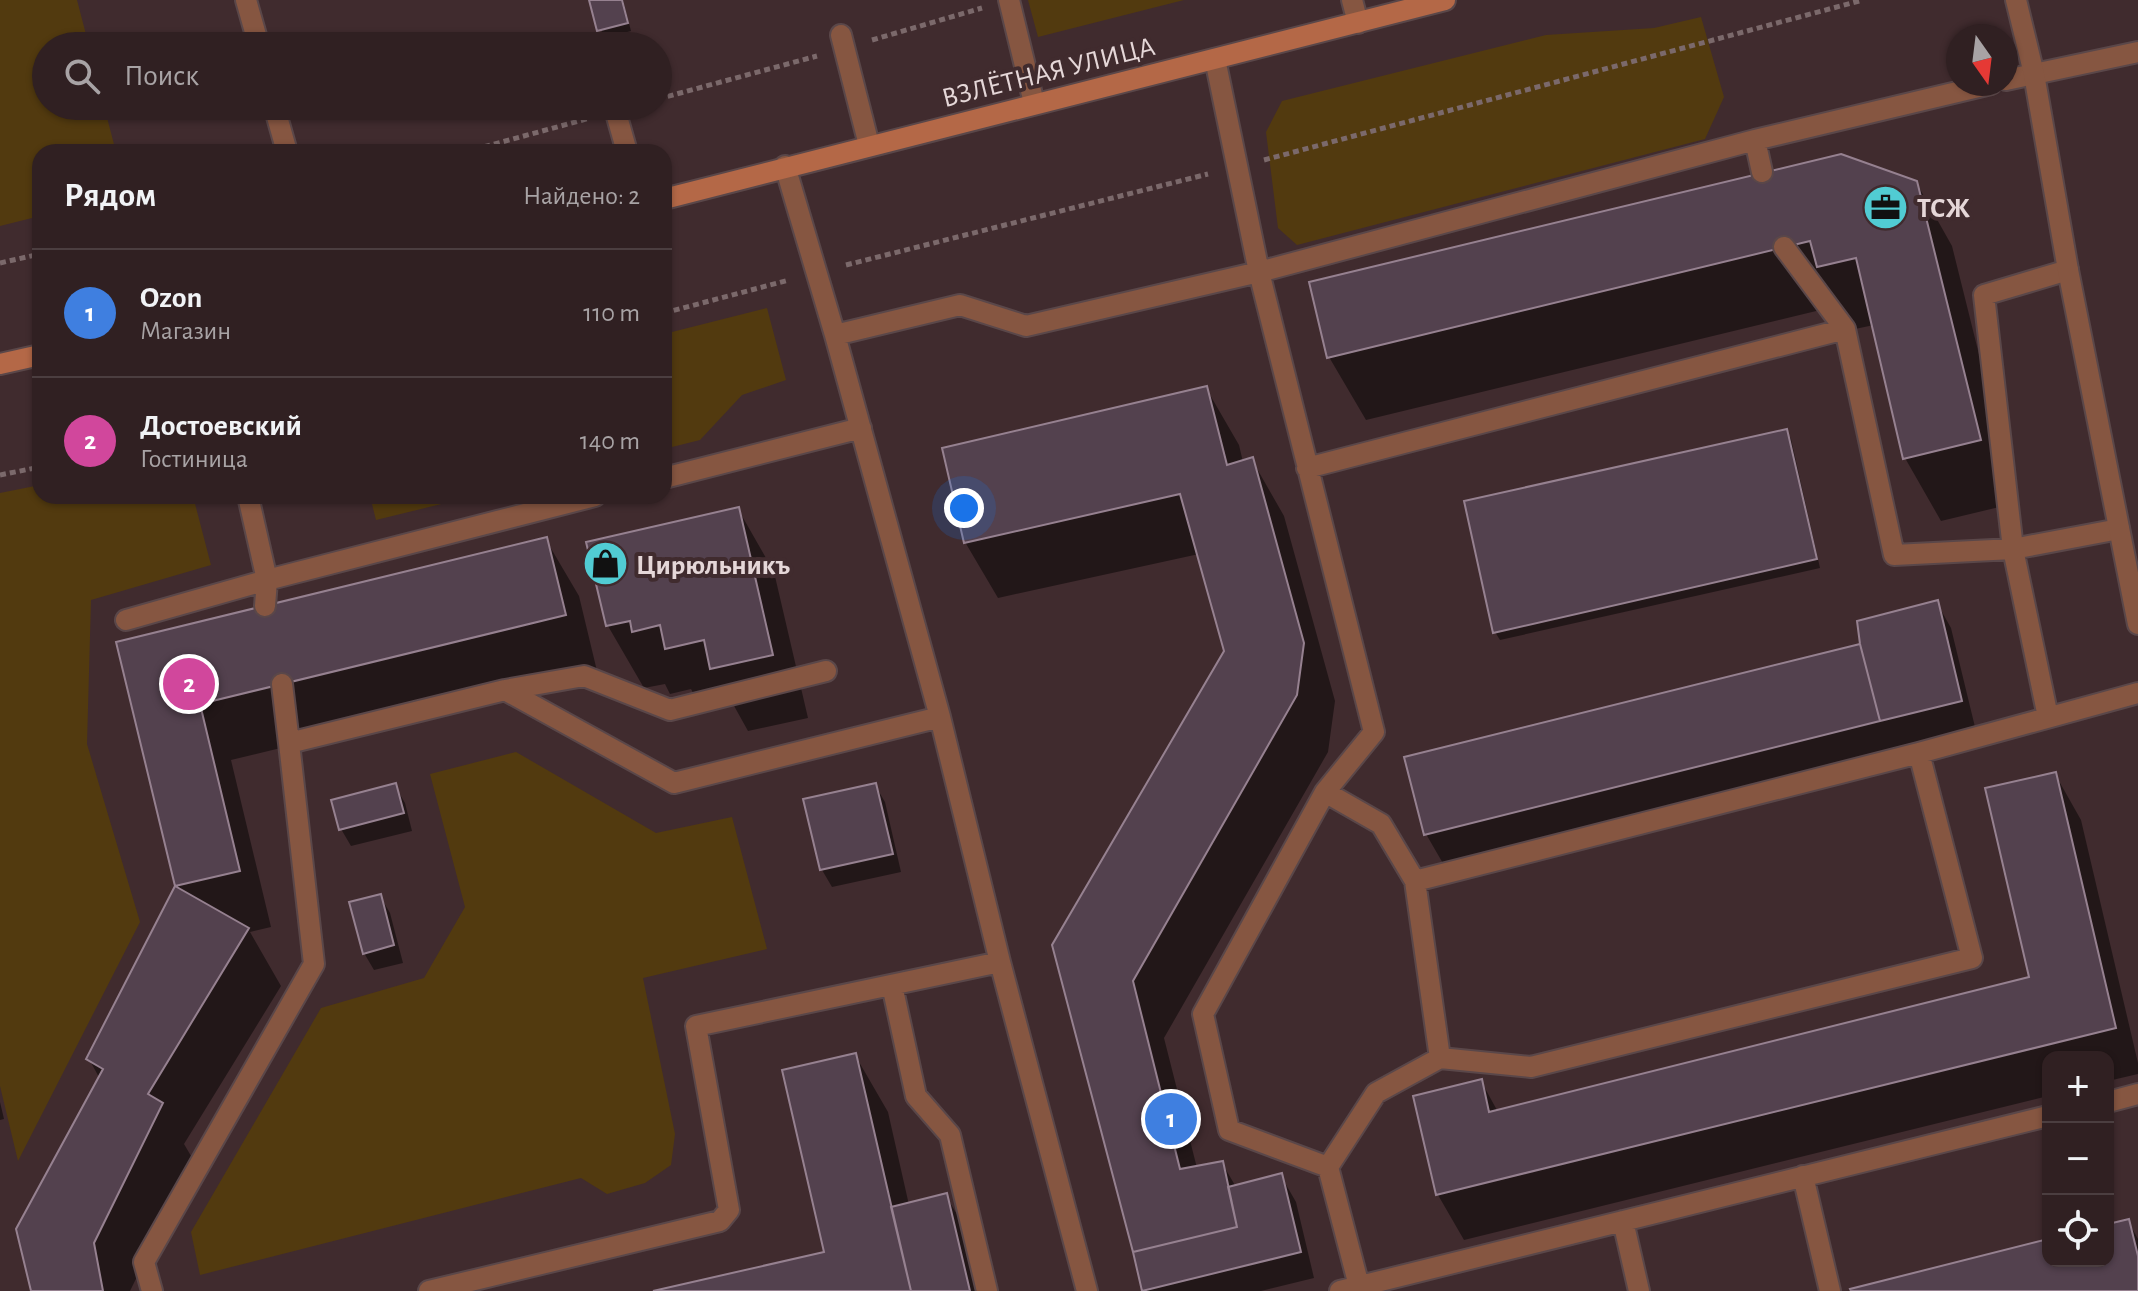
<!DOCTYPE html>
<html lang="ru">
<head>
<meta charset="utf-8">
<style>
  body { margin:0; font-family:"Alegreya Sans",sans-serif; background:#38282a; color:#f1f3f6 }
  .controls { position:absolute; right:24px; bottom:24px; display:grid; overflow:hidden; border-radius:16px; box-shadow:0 2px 6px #0004 }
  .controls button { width:72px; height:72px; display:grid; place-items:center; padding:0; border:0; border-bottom:2px solid #4b3e40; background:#302022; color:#f1f3f6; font:40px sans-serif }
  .compass { position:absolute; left:1946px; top:24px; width:72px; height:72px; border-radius:50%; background:#302022; box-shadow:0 2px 6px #0004; rotate:166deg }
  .you { position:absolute; left:964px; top:508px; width:28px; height:28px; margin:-20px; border:6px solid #fff; border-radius:50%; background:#1a73e8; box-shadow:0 0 0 12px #1a73e833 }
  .badge { display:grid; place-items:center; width:52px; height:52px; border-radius:50%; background:#95b2f1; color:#fff; font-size:26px; font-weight:700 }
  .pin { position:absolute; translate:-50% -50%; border:4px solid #fff; box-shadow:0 2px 8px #0006 }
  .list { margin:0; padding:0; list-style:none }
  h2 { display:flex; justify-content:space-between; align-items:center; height:104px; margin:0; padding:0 32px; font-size:34px }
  h2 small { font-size:26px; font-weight:400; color:#a8a3a5 }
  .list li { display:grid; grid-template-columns:52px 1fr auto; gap:24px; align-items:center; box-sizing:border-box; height:128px; padding:0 32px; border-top:2px solid #4b3e40 }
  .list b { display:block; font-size:30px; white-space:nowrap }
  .list p { margin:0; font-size:26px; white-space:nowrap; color:#a8a3a5 }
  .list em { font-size:26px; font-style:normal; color:#a8a3a5 }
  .icon { flex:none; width:44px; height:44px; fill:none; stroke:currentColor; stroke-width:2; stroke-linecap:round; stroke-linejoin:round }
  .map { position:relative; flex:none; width:2138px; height:1291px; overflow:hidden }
  .search { position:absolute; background:#302022; box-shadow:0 2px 6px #0004; left:32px; top:32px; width:640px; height:88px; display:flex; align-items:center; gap:20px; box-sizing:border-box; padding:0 28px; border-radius:44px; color:#a8a3a5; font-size:30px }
  .panel { position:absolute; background:#302022; box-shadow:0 2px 6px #0004; left:32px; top:144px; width:640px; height:360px; border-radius:24px }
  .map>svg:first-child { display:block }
</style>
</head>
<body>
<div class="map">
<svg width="2138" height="1291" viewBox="0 0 2138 1291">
  <rect width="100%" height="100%" fill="#402b2e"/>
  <!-- green -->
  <path fill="#523a0f" d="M 0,0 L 77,0 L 89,46 L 46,46 L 46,106 L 104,106 L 116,152 L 40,152 L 40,216 L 0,226 Z
    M 1028,0 L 1184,0 L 1038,37 Z
    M 1701,17 L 1724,97 L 1705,139 L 1297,245 L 1278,228 L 1266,132 L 1282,101 L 1546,35 L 1654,28 Z
    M 767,308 L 786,380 L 742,395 L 700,440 L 664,449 L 664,334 Z
    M 40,485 L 40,496 L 193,496 L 211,565 L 91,600 L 87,744 L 140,922 L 18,1161 L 0,1086 L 0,493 Z
    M 370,496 L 474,496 L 376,520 Z
    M 516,752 L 656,833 L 732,817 L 767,949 L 643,978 L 675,1134 L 671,1165 L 645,1183 L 607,1194 L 581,1178 L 200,1275 L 191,1232 L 321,1008 L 424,978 L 465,907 L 430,774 Z"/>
  <!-- shadow -->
  <path fill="#0007" d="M 591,0 L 623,0 L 631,31 L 604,38 Z
    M 1916,182 L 1952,246 L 2016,503 L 1941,521 L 1905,458 L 1874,325 L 1855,329 L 1841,305 L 1366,420 L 1329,357 Z
    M 1206,388 L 1239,445 L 1243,462 L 1252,460 L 1284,516 L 1335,701 L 1328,752 L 1164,1038 L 1197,1168 L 1222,1163 L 1236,1187 L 1281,1176 L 1296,1202 L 1314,1278 L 1261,1291 L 1144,1291 L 1055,945 L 1226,652 L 1199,554 L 998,598 L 965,542 Z
    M 1786,431 L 1791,439 L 1820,568 L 1500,640 L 1495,632 Z
    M 738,509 L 774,572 L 808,718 L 748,731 L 733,704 L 703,711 L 691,689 L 670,694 L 665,684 L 644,688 L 608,626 Z
    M 546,540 L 579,596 L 597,671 L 231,760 L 271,927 L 250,932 L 281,986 L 184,1144 L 194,1161 L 130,1291 L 33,1291 L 100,1079 L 89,1059 L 177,887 L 118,644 Z
    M 1937,603 L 1951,628 L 1975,727 L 1900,746 L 1905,767 L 1452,879 L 1426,834 L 1863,646 Z
    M 2055,774 L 2081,820 L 2138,1063 L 2138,1074 L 2108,1081 L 2108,1057 L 2048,1057 L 2048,1096 L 1464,1240 L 1438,1195 L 1415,1097 L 1481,1081 L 1498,1112 L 2032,979 Z
    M 875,785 L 885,802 L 901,872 L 832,887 L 822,870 L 805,801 Z
    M 395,786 L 405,803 L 412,831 L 351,846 L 341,829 Z
    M 380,896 L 390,913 L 403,963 L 374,970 L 364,953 Z
    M 855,1055 L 888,1112 L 909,1205 L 946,1196 L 961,1221 L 977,1291 L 662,1291 L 827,1253 Z
    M 0,1102 L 4,1119 L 0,1120 Z
    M 2128,1221 L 2138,1239 L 2138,1291 L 1853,1291 L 2048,1241 L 2048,1261 L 2108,1261 L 2108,1226 Z"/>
  <!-- building -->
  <path fill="#53414e" stroke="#968190" stroke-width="2" d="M 589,0 L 622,0 L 628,23 L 597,31 Z
    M 1841,154 L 1917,181 L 1981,440 L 1903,459 L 1856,258 L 1817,267 L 1810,241 L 1327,358 L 1309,282 Z
    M 1207,386 L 1227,465 L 1253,457 L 1304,643 L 1297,695 L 1133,981 L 1180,1169 L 1223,1161 L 1237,1227 L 1133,1252 L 1052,945 L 1224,651 L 1180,494 L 964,543 L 942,448 Z
    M 1787,429 L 1817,559 L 1493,633 L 1464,501 Z
    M 739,507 L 773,655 L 710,669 L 704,640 L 665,649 L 660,625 L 632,632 L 630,621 L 606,626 L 586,542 Z
    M 547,537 L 566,615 L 200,704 L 240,871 L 175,886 L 116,642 Z
    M 1938,600 L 1962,701 L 1880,721 L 1860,644 L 1857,621 Z
    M 1860,644 L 1880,721 L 1424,835 L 1404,757 Z
    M 2056,772 L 2116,1028 L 1436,1195 L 1413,1096 L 1482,1079 L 1489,1112 L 2029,977 L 1985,788 Z
    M 396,783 L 404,813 L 339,830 L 331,800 Z
    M 876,783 L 893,854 L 820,870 L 803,799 Z
    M 175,886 L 249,928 L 148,1094 L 163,1103 L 94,1243 L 103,1291 L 31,1291 L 16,1229 L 103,1069 L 86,1059 Z
    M 381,894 L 394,945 L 363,954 L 349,902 Z
    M 856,1053 L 911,1291 L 653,1291 L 824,1252 L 782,1070 Z
    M 1282,1173 L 1301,1252 L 1142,1291 L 1133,1252 L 1237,1227 L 1228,1187 Z
    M 947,1193 L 970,1291 L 911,1291 L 891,1207 Z
    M 2129,1219 L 2138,1256 L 2138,1291 L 1851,1291 L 1850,1289 L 2048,1239 L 2048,1261 L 2108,1261 L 2108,1224 Z"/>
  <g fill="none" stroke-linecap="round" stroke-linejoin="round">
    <defs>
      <path id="lane" d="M 246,0 L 259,46
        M 1009,0 L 1034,103
        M 1352,0 L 1358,23
        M 841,35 L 869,145
        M 1215,59 L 1259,272 L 1374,732 L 1325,792 L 1203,1014 L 1229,1130 L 1328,1167 L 1359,1286
        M 2006,80 L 2138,52
        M 274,106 L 287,152
        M 614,106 L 627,152
        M 1755,140 L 1762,172
        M 785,166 L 835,335 L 940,717 L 1000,962 L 1087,1291
        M 1784,247 L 1845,329
        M 835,335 L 960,305 L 1026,326 L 1259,272 L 1755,140 L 1991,84
        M 1307,468 L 1845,329 L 1894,555 L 2013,549 L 2119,529
        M 664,478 L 861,428
        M 248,496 L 267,580 L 265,606
        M 126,620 L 267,580 L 595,496
        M 282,684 L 289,743
        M 505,690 L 584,676 L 670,710 L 826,671
        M 2048,717 L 2013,549 L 1984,295 L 2068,270
        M 1325,792 L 1381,824 L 1415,881 L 1440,1058 L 1376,1093 L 1328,1167
        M 1415,881 L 1919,753 L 2138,693
        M 892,985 L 916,1096 L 950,1135 L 987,1291
        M 1440,1058 L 1531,1067 L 1972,958 L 1919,753
        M 2108,1102 L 2138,1094
        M 1803,1176 L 1830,1291
        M 1623,1221 L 1639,1291
        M 152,1291 L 144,1262 L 314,964 L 289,743 L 505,690 L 674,783 L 940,717
        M 429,1291 L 720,1221 L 729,1210 L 696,1026 L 1000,962
        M 1340,1291 L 2048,1116"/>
      <path id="street" d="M 2016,0 L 2034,74 L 2068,270 L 2138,624"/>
      <path id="secondary" d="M 664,199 L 1445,0
        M 0,364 L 40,355"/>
    </defs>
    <!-- lane casing -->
    <use href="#lane" stroke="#5a4749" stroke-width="24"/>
    <!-- street casing -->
    <use href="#street" stroke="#5a4749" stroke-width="24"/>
    <!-- secondary casing -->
    <use href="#secondary" stroke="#5a4749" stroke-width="24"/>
    <!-- path -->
    <path stroke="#7b696b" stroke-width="5" stroke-dasharray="6 4" stroke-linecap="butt" d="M 872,40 L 982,8
      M 658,99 L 817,56
      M 465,152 L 590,118
      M 1264,160 L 1863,0
      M 0,263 L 40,254
      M 846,265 L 1208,174
      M 664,313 L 789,280
      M 0,475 L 40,467"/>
    <!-- lane -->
    <use href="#lane" stroke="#865641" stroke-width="20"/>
    <!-- street -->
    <use href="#street" stroke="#865641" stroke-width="20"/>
    <!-- secondary -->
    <use href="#secondary" stroke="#b46847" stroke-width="20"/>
  </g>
  <!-- icons -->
  <defs>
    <symbol id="office-disc" viewBox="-11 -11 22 22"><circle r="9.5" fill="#51ccd3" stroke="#402b2e"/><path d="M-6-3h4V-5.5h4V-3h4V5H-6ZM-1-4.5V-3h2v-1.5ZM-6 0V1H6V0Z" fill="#111"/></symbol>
    <symbol id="shop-disc" viewBox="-11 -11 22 22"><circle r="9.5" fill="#51ccd3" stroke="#402b2e"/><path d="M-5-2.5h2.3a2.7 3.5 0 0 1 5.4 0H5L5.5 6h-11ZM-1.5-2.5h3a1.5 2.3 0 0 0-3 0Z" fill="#111"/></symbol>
  </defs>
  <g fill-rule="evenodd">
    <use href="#office-disc" x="1860" y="182" width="51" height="51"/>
    <use href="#shop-disc" x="580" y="538" width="51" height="51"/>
  </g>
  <g text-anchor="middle" stroke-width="8" stroke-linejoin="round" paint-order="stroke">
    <!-- street labels -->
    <g font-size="28" fill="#e5d7d8" stroke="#402b2e">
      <text transform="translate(1048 71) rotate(-14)" y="10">ВЗЛЁТНАЯ УЛИЦА</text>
    </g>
    <!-- poi labels -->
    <g font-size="28" font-weight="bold" fill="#e5d7d8" stroke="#402b2e" text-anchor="start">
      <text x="1917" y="217">ТСЖ</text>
      <text x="636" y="574">Цирюльникъ</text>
    </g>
  </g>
</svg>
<div class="controls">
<button>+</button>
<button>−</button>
<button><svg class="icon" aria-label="locate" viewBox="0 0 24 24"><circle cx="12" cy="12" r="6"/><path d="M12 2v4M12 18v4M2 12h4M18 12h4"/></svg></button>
</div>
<svg class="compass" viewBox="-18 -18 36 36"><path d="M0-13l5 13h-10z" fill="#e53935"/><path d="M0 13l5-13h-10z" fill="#a8a3a5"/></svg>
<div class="you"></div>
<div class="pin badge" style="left:1171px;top:1119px;background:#3f7fe0">1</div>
<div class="pin badge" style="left:189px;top:684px;background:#d1479c">2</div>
<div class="search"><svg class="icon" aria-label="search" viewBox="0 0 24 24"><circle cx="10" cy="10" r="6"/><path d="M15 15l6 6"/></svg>Поиск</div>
<section class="panel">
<h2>Рядом<small>Найдено: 2</small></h2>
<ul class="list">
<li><span class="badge" style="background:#3f7fe0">1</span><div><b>Ozon</b><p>Магазин</p></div><em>110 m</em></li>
<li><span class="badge" style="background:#d1479c">2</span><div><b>Достоевский</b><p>Гостиница</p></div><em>140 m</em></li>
</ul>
</section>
</div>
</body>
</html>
